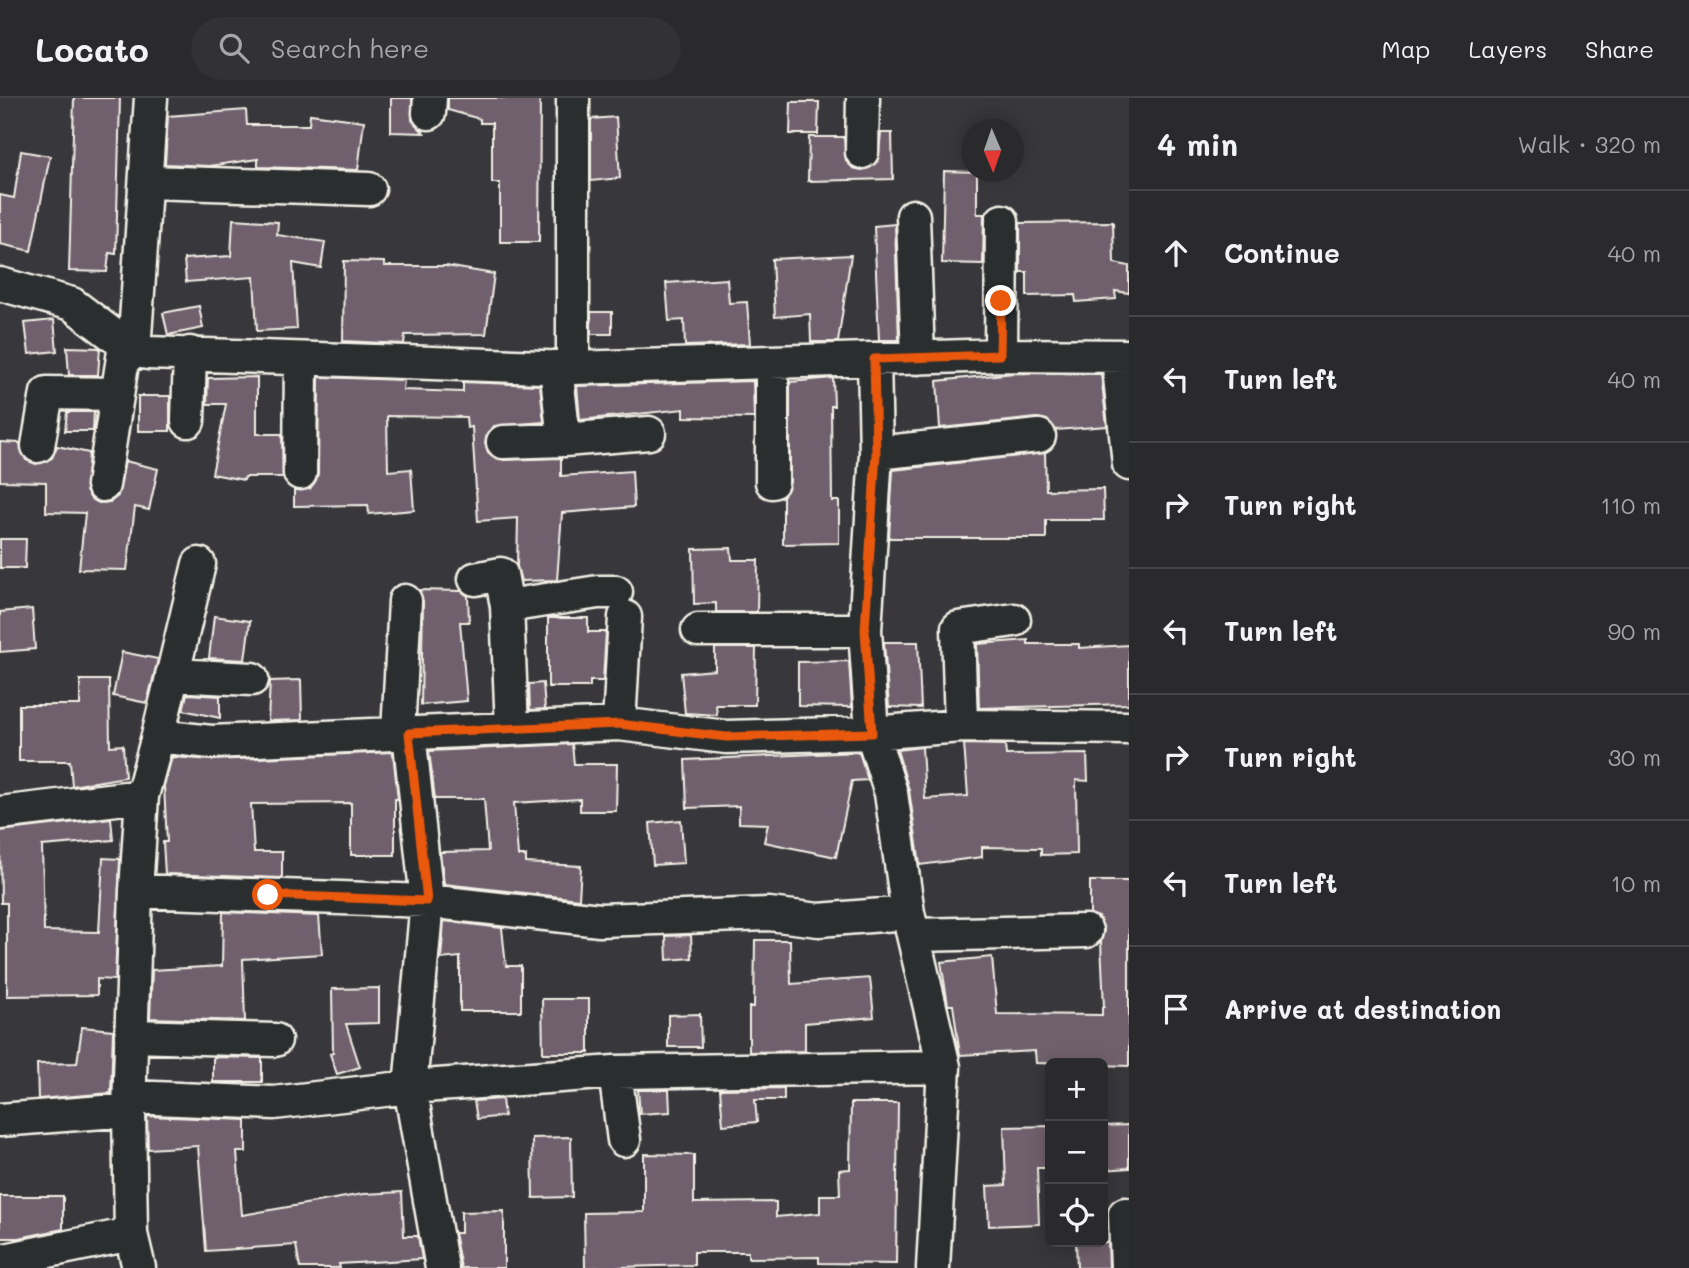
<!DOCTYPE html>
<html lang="en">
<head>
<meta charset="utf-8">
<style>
  body { margin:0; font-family:Mali,sans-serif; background:#323134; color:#f1f3f6 }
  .controls { position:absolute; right:21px; bottom:21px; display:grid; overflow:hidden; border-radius:10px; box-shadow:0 4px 18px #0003 }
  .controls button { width:63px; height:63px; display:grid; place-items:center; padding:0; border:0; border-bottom:2px solid #464548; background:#2a292c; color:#f1f3f6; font:35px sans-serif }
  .compass { position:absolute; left:961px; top:21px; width:63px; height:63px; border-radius:50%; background:#2a292c; box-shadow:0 4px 18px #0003; rotate:178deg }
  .stop { position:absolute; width:21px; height:21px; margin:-16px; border:5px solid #ea580c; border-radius:50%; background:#fff }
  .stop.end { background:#ea580c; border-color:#fff; box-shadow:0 2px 7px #0008 }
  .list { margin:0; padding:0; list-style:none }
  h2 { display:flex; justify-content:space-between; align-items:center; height:91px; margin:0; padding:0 28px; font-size:30px }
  h2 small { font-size:23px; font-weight:400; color:#a5a6a9 }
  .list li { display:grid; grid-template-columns:46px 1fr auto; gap:21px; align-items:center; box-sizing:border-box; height:126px; padding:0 28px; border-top:2px solid #464548 }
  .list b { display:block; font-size:26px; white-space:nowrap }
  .list em { font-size:23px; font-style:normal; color:#a5a6a9 }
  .icon { flex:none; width:38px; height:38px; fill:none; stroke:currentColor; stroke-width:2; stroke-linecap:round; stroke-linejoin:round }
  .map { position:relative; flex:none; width:1129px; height:1170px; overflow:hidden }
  header { display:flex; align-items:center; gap:42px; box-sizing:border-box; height:98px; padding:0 35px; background:#2a292c; border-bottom:2px solid #464548 }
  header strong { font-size:33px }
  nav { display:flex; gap:38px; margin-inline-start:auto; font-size:24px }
  .search { width:490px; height:63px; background:#323134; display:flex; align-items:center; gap:18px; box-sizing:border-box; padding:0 24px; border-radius:38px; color:#a5a6a9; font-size:26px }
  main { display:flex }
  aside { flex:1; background:#2a292c }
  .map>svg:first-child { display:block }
</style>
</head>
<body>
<header>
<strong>Locato</strong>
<div class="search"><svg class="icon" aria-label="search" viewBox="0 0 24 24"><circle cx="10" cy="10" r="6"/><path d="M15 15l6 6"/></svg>Search here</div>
<nav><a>Map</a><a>Layers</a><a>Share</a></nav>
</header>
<main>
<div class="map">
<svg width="1129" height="1170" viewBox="0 0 1129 1170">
  <rect width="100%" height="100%" fill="#38373b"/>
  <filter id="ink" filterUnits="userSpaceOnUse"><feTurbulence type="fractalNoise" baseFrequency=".0143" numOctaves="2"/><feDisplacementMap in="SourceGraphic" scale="14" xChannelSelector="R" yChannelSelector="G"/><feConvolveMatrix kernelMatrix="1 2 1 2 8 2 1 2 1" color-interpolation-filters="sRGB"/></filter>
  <g filter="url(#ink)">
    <!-- building -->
    <path fill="#6f606d" stroke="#f4f1e8" stroke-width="2" d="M 74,0 L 120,0 L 116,156 L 109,155 L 107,174 L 69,173 Z
      M 391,0 L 412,0 L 412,22 L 424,35 L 391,34 Z
      M 448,0 L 540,0 L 539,144 L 500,144 L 500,85 L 492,85 L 492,25 L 480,25 L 480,21 L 448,12 Z
      M 791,4 L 819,4 L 818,36 L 790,36 Z
      M 246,12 L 247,27 L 309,27 L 310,16 L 364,23 L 358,72 L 258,69 L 258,61 L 209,68 L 165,66 L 168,18 Z
      M 616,19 L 620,80 L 591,83 L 591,21 Z
      M 881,35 L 892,35 L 893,81 L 808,83 L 809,39 L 844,39 L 846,63 L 853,70 L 862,72 L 878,63 Z
      M 21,53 L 50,58 L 31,153 L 0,146 L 0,97 L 14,100 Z
      M 944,73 L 977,74 L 977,116 L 984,116 L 983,166 L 942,165 Z
      M 233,121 L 278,124 L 277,137 L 325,144 L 321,170 L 293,165 L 297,231 L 257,233 L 254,179 L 186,184 L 184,161 L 231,158 Z
      M 1113,124 L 1114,165 L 1129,168 L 1129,195 L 1115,193 L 1116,201 L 1076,204 L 1075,197 L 1027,198 L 1027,174 L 1020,174 L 1020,125 Z
      M 895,126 L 899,242 L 879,242 L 874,128 Z
      M 851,157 L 838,244 L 811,244 L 810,216 L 775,219 L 772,161 Z
      M 344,163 L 384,164 L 384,168 L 446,168 L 494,176 L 486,236 L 405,237 L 404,246 L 343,243 Z
      M 727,181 L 729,205 L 747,204 L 750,246 L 685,248 L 684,222 L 669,223 L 666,185 Z
      M 199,208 L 203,230 L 168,237 L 163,215 Z
      M 591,214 L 612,214 L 612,236 L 591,236 Z
      M 54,222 L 57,253 L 29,256 L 25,225 Z
      M 67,249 L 100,250 L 98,277 L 69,277 Z
      M 1014,275 L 1101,276 L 1107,328 L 1056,332 L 1047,322 L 1037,320 L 940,330 L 937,283 Z
      M 257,279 L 257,336 L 282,336 L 283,379 L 245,379 L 244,382 L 212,376 L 226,306 L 207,306 L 208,280 Z
      M 319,279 L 404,282 L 403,292 L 463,294 L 463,284 L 540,287 L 544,324 L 494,328 L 485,344 L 488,354 L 504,362 L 561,360 L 561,378 L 632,373 L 634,409 L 562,415 L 557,482 L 521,483 L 517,469 L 518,420 L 478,423 L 472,329 L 467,330 L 466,319 L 387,318 L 388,373 L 411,371 L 414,412 L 369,416 L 368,407 L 294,408 L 294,392 L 310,391 L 318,376 Z
      M 833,280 L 834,308 L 831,308 L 832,403 L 839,403 L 839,445 L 783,446 L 783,398 L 790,384 L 790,284 Z
      M 753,283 L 754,320 L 684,319 L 684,311 L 580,322 L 577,288 Z
      M 138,298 L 170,298 L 170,333 L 138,333 Z
      M 67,314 L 94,314 L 93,333 L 65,333 Z
      M 0,344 L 20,345 L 26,362 L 36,366 L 52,360 L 57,348 L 89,355 L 86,393 L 91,401 L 99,405 L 110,404 L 118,398 L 125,363 L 158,371 L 149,412 L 135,409 L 127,472 L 79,471 L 85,415 L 46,414 L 46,384 L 0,383 Z
      M 1045,355 L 1046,392 L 1103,391 L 1104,422 L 1046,422 L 1046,440 L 889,440 L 893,372 Z
      M 0,441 L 26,441 L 25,470 L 0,470 Z
      M 731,450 L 732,462 L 758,462 L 757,514 L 716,514 L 716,505 L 694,506 L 693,451 Z
      M 419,492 L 461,493 L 468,498 L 469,524 L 460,524 L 467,603 L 421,607 L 423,504 Z
      M 32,511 L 35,551 L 0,554 L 0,514 Z
      M 214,518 L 250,523 L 245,562 L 209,560 Z
      M 548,520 L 588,520 L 588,534 L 606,534 L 603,583 L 590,583 L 590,589 L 548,589 Z
      M 1028,542 L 1028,546 L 1079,546 L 1079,550 L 1129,547 L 1129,606 L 979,610 L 977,546 Z
      M 884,544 L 918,544 L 921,610 L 889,609 Z
      M 715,550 L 756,550 L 755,607 L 716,607 L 717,617 L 685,615 L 681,575 L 715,572 Z
      M 122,554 L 158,561 L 147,605 L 113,598 Z
      M 849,563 L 852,609 L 798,608 L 798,564 Z
      M 80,582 L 109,582 L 110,648 L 123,647 L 125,679 L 72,688 L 70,663 L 19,663 L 19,607 L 80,607 Z
      M 301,582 L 302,622 L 268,623 L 270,583 Z
      M 543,585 L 545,611 L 530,612 L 529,586 Z
      M 187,596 L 220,598 L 220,620 L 183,612 Z
      M 572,646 L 574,666 L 617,666 L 616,713 L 580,713 L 580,701 L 514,705 L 518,758 L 526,758 L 526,765 L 581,768 L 579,801 L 444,786 L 440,754 L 488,753 L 484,701 L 435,701 L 429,653 Z
      M 964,646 L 1005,647 L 1006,657 L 1087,656 L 1088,683 L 1076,682 L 1077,756 L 1041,757 L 1041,750 L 982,749 L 982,759 L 920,767 L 909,692 L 897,652 L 922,649 L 925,701 L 968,698 Z
      M 393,654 L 398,701 L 395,701 L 395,757 L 351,757 L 351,705 L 251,706 L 254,754 L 282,754 L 282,780 L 165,776 L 163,744 L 167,744 L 164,688 L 172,659 L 212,662 Z
      M 859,654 L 868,682 L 852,683 L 836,759 L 764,744 L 768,726 L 739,725 L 739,708 L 687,710 L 685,662 Z
      M 111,720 L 113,742 L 42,748 L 44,833 L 99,834 L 103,760 L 120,761 L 115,882 L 97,881 L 97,897 L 7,898 L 7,805 L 1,805 L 0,733 Z
      M 681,722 L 684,765 L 653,767 L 650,725 Z
      M 1090,783 L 1129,783 L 1129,968 L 1036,965 L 1035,953 L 960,957 L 953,907 L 948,907 L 941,864 L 992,859 L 997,916 L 1102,917 L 1102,909 L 1104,909 L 1101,844 L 1104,832 L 1099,819 L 1090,816 Z
      M 223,814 L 319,818 L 322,856 L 243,861 L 245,923 L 150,920 L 152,872 L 222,868 Z
      M 444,823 L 502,830 L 506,868 L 521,868 L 521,913 L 460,913 L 460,859 L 441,861 Z
      M 691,837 L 692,860 L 667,862 L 666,838 Z
      M 755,842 L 790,842 L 791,886 L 870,880 L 874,919 L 805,925 L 805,953 L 749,954 L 749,909 L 754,909 Z
      M 379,890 L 379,925 L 346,926 L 360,969 L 337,976 L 330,956 L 333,955 L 332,891 Z
      M 542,901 L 589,901 L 589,955 L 543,955 Z
      M 700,916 L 701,949 L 668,949 L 668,917 Z
      M 82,929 L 113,932 L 111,995 L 38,1001 L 37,966 L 77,965 Z
      M 213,959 L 262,960 L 262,984 L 213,984 Z
      M 784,990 L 784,1002 L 755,1002 L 757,1024 L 723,1027 L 720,991 Z
      M 638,992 L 669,992 L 670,1014 L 640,1016 Z
      M 502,1001 L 504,1018 L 477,1021 L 474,1003 Z
      M 851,1005 L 898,1005 L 896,1166 L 819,1165 L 819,1159 L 748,1160 L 748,1154 L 694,1154 L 694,1167 L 585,1170 L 584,1115 L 644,1114 L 644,1056 L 694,1057 L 694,1105 L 776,1104 L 776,1119 L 820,1115 L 820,1097 L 840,1097 L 839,1072 L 850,1071 Z
      M 147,1018 L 246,1022 L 246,1054 L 237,1054 L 242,1117 L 363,1096 L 402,1094 L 404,1138 L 418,1138 L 422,1161 L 339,1166 L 340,1170 L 300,1170 L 296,1147 L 206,1153 L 198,1048 L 148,1051 Z
      M 1129,1027 L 1129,1070 L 1103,1072 L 1103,1028 Z
      M 1050,1028 L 1050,1070 L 1037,1070 L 1039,1126 L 989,1128 L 987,1088 L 1006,1087 L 1004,1029 Z
      M 571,1039 L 572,1099 L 533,1100 L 532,1040 Z
      M 0,1098 L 63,1098 L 63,1131 L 19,1140 L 0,1140 Z
      M 504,1113 L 504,1170 L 461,1170 L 454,1135 L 461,1135 L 461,1114 Z
      M 1076,1144 L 1108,1144 L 1109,1170 L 1077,1170 Z"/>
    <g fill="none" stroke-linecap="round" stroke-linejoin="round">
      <defs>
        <path id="minor" d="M 429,15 L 430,0
          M 862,54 L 863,0
          M 148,84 L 369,91
          M 913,118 L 918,260
          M 0,186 L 72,206 L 134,253 L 148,255 L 573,270 L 1001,257 L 1129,258
          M 134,253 L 151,0
          M 1001,257 L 1002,123
          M 1118,259 L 1129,366
          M 874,261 L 876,355 L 865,532 L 872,635 L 891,695 L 908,815 L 944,969 L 933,1170
          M 772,265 L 772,384
          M 556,269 L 564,342 L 649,335
          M 573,270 L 573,0
          M 188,323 L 190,255
          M 503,344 L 564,342
          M 38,348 L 47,295 L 117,296
          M 876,355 L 1039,338
          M 300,375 L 301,262
          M 103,387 L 125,247
          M 475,481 L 501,476 L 507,508
          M 698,532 L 865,532
          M 172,577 L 252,581
          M 619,626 L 625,519
          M 961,628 L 958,530 L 1014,522
          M 512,631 L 507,508 L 598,494 L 616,494
          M 398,635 L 405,503
          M 409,635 L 427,803 L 410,989 L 442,1170
          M 158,638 L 199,466
          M 0,715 L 142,698
          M 136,793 L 427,803 L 600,822 L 769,816 L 819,822 L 908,815
          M 914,837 L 1086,833
          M 131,938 L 275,942
          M 615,974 L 624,1042
          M 130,999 L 274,1005 L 410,989 L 615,974 L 944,969
          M 0,1022 L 129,1012
          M 1125,1116 L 1127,1170
          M 0,1163 L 131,1136
          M 139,1170 L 131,1136 L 129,1012 L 136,793 L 142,698 L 158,638 L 211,644 L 619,626 L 726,639 L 872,635 L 961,628 L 1129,630"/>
      </defs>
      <!-- minor casing -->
      <use href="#minor" stroke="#f4f1e8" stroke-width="37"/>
      <!-- minor -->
      <use href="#minor" stroke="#2a2d2e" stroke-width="32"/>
    </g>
  </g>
  <g fill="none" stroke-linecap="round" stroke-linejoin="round" filter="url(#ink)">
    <!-- route -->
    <path stroke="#ea580c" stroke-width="9" d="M 268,797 L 427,803 L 409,635 L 619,626 L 726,639 L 872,635 L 865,532 L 876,355 L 874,261 L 1000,257 L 1001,203"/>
  </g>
</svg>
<div class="controls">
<button>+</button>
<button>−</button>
<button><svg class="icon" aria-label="locate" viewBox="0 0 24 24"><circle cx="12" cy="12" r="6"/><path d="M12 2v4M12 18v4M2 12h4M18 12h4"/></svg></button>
</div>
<svg class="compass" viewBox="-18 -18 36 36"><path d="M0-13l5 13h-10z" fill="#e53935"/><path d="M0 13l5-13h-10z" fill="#a5a6a9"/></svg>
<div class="stop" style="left:268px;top:797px"></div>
<div class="stop end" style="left:1001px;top:203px"></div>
</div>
<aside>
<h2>4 min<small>Walk · 320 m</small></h2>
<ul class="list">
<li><svg class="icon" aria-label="ahead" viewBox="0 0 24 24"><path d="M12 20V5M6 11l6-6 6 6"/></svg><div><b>Continue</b></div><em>40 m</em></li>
<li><svg class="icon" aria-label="left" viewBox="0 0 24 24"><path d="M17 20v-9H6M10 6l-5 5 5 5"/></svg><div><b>Turn left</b></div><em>40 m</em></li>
<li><svg class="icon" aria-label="right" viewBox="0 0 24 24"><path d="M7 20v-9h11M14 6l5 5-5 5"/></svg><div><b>Turn right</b></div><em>110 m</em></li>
<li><svg class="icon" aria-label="left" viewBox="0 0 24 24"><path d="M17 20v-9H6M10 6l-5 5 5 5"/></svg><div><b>Turn left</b></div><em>90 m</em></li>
<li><svg class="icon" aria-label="right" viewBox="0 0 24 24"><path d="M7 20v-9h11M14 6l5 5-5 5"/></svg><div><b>Turn right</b></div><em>30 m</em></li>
<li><svg class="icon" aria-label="left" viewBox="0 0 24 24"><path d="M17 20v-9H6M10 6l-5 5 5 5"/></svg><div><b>Turn left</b></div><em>10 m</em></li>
<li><svg class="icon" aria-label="arrive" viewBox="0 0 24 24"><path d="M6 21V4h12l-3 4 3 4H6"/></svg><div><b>Arrive at destination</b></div></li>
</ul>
</aside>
</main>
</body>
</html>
